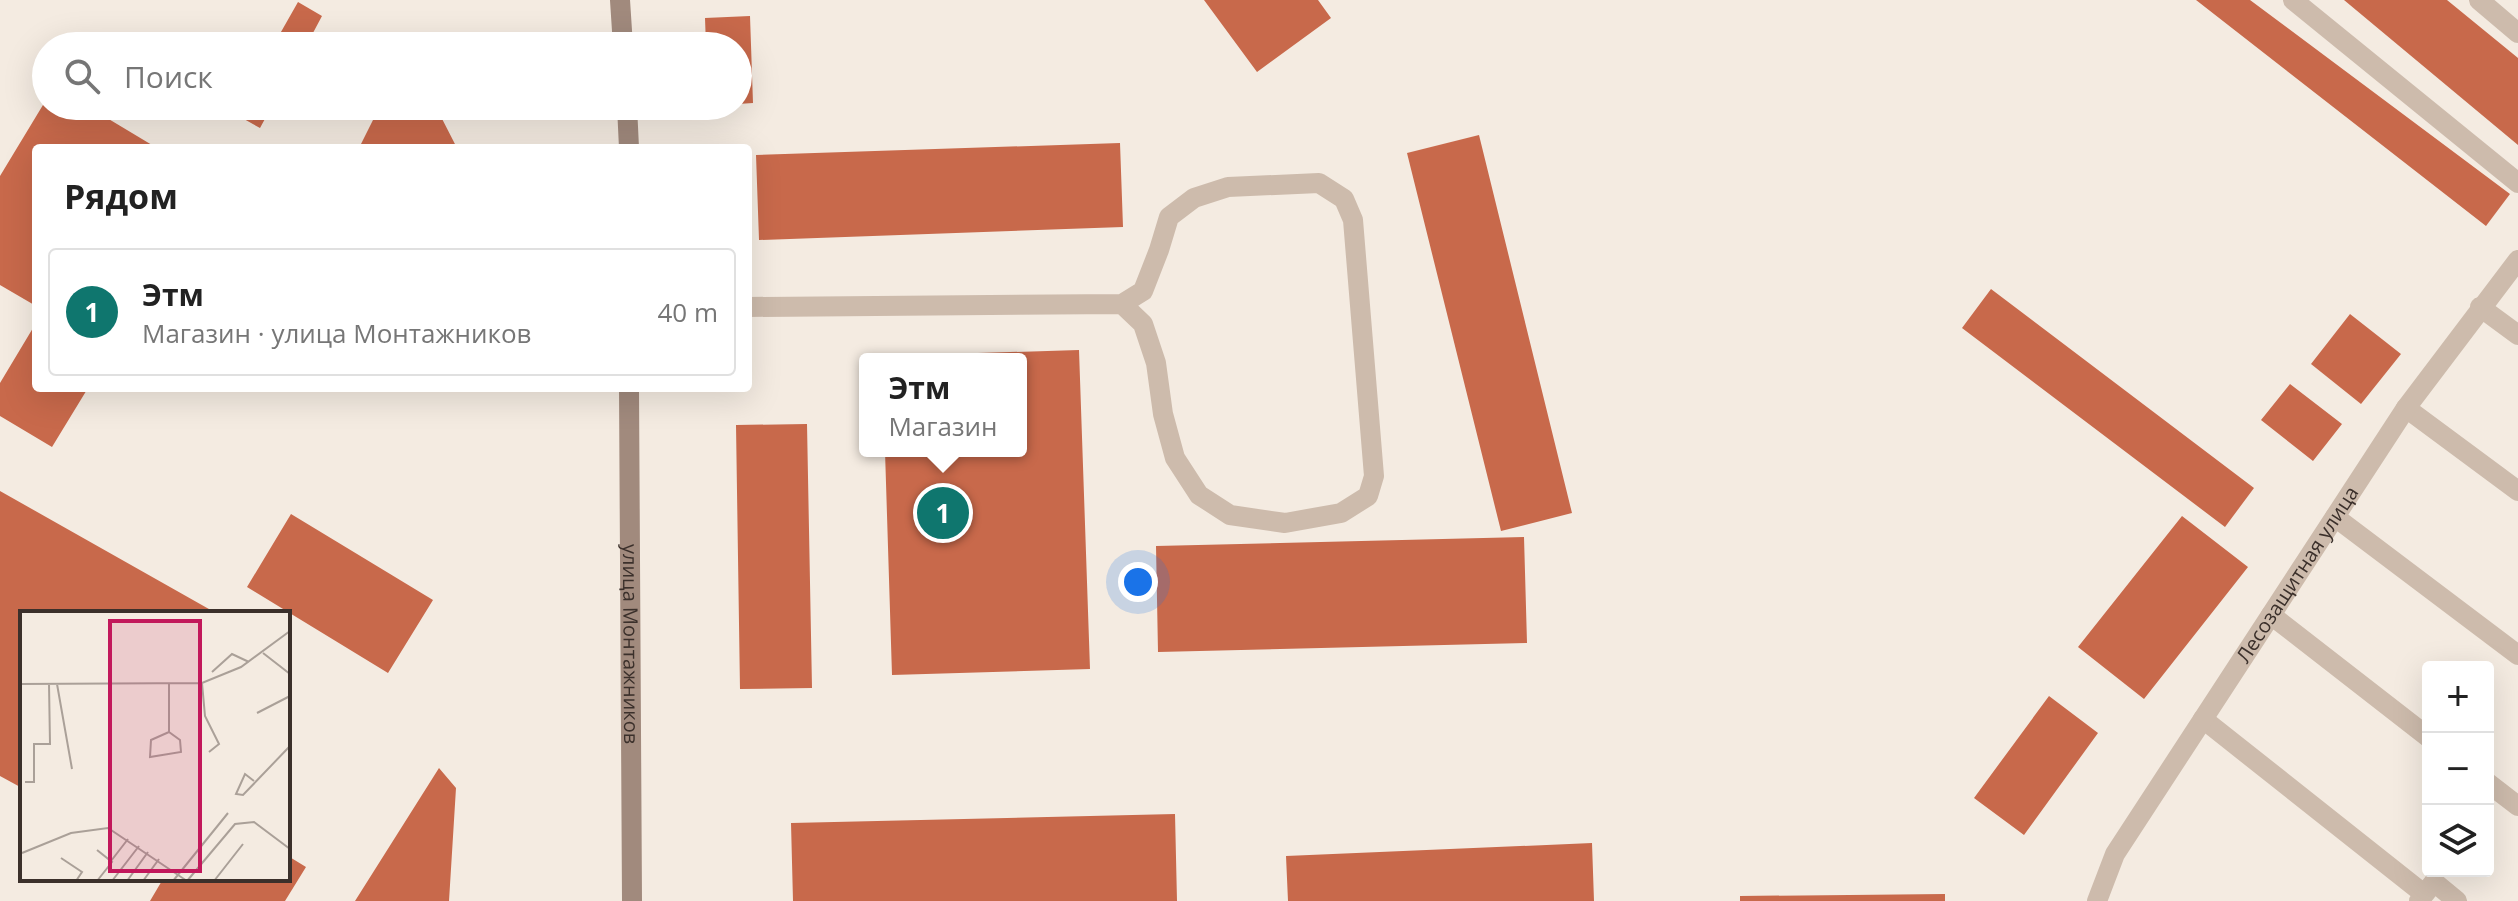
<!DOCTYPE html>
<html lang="ru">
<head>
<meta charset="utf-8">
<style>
  body { margin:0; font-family:"Open Sans",sans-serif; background:#f6f6f6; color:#222 }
  .controls { position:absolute; right:24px; bottom:24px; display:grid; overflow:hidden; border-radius:8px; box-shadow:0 8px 32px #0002 }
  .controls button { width:72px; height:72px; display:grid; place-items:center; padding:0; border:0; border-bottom:2px solid #e0e0e0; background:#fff; color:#222; font:40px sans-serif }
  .you { position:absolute; left:1138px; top:582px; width:28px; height:28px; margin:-20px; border:6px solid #fff; border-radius:50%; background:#1a73e8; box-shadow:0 0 0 12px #1a73e833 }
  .badge { display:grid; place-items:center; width:52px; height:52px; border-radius:50%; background:#0f766e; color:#fff; font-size:26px; font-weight:700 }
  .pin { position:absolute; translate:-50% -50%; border:4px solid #fff; box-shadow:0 2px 8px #0006 }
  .popup { position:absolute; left:859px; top:353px; width:168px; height:104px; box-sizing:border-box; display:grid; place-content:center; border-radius:8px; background:#fff; filter:drop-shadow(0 2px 6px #0005); font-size:26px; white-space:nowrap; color:#767676 }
  .popup b { font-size:30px; color:#222 }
  .popup::after { content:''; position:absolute; left:50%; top:100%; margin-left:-16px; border:16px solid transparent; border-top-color:#fff }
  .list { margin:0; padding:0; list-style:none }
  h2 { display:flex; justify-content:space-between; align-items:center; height:104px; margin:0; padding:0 32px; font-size:34px }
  h2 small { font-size:26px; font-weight:400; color:#767676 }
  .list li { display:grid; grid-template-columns:52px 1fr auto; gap:24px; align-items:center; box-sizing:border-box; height:128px; margin:0 16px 16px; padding:0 16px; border:2px solid #e0e0e0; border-radius:8px }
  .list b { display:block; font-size:30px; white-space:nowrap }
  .list p { margin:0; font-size:26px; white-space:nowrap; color:#767676 }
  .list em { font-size:26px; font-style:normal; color:#767676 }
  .icon { flex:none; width:44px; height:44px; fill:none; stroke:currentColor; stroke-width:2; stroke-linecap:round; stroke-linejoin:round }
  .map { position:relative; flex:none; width:2518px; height:901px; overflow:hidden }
  .search { position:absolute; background:#fff; box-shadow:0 8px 32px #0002; left:32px; top:32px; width:720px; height:88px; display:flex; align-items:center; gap:20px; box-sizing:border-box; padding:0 28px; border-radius:44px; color:#767676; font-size:30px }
  .panel { position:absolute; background:#fff; box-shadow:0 8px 32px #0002; left:32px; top:144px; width:720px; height:248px; border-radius:8px }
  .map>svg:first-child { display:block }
</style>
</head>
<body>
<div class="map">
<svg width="2518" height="901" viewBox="0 0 2518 901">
  <rect width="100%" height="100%" fill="#f4ebe1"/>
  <!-- building -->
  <path fill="#c8694b" d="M 1204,0 L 1318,0 L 1331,18 L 1257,72 Z
    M 2196,0 L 2250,0 L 2510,194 L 2486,226 Z
    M 2344,0 L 2447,0 L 2518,58 L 2518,145 Z
    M 298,2 L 322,16 L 306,46 L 273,46 Z
    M 750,16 L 753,103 L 738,104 L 738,46 L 706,46 L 705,18 Z
    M 46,100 L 46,106 L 87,106 L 157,148 L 36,148 L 36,306 L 0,285 L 0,176 Z
    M 240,106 L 272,106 L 260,128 L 235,114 Z
    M 380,106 L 432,106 L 437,109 L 457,148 L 359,148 Z
    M 1479,135 L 1572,513 L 1501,531 L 1407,153 Z
    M 1120,143 L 1123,227 L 759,240 L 756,155 Z
    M 1991,289 L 2254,488 L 2225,527 L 1962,328 Z
    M 2350,314 L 2401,354 L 2361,404 L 2311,364 Z
    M 36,323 L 36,388 L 88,388 L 52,447 L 0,416 L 0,383 Z
    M 1079,350 L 1090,669 L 892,675 L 885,451 L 1021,451 L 1021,359 L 882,359 L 882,356 Z
    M 2290,384 L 2342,424 L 2313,461 L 2261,420 Z
    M 807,424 L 812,688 L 740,689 L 736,425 Z
    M 0,491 L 216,613 L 22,613 L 22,788 L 0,776 Z
    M 291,514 L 433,600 L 388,673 L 247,587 Z
    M 2182,516 L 2248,567 L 2144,699 L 2078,647 Z
    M 1524,537 L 1527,643 L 1158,652 L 1156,546 Z
    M 2049,696 L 2098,733 L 2024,835 L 1974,798 Z
    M 439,768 L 456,788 L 449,901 L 355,901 Z
    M 1175,814 L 1177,901 L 793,901 L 791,823 Z
    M 1592,843 L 1594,901 L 1288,901 L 1286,856 Z
    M 288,856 L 306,867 L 285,901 L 150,901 L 163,879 L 288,879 Z
    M 1945,894 L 1945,901 L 1740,901 L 1740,896 Z"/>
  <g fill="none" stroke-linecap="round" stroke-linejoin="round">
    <!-- service -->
    <path stroke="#cdbbac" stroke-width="20" d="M 2293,0 L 2518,183
      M 2479,0 L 2518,33
      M 748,307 L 1122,304 L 1143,291 L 1159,250 L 1169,217 L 1194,198 L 1228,187 L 1319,183 L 1344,199 L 1353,220 L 1374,476 L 1368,496 L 1341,513 L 1285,523 L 1230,515 L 1199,495 L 1175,458 L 1163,414 L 1156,363 L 1143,324 L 1122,304
      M 2480,307 L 2518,335
      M 2406,408 L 2518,491
      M 2335,517 L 2518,655
      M 2271,615 L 2428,737
      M 2203,719 L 2424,894
      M 2488,783 L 2518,806
      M 2419,901 L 2434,882 L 2457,901"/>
    <!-- minor -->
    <path stroke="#cdbbac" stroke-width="20" id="s1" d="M 2097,901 L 2115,854 L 2406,408 L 2518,260"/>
    <!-- secondary -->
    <g stroke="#a18a7d" stroke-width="20">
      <path d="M 620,0 L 623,46"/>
      <path d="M 627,106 L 629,148"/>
      <path id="s2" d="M 629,388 L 632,901"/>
    </g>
  </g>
  <g text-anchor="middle" stroke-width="8" stroke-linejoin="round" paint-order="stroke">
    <!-- street labels -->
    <g font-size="20" fill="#3b302b" stroke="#fbf5ee">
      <text dy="7" stroke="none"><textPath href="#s1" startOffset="384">Лесозащитная улица</textPath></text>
      <text dy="7" stroke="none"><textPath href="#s2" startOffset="256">улица Монтажников</textPath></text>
    </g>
  </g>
  <!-- overview -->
  <g transform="translate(20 611)">
    <rect width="270" height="270" fill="#f4ebe1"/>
    <path fill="none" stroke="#aaa098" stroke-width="2" d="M 243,42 L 270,63M 192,61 L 212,43 L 229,51M 182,72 L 185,105 L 199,133 L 189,141M 0,73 L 182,72 L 221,56 L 270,20M 37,73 L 52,158M 149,73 L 149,121 L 160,129 L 161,141 L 130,146 L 131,129 L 149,121M 237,102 L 270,85M 234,170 L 225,163 L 216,183 L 223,184 L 270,135M 5,171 L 14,171 L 14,133 L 30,133 L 29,73M 77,239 L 92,251 L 77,270M 2,242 L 51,222 L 88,217 L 167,270M 41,247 L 62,261 L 56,270M 91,250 L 108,228M 92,270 L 119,235M 107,270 L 128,241M 123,270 L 139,248M 153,270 L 208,202M 167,270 L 215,213 L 234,211 L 270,238M 194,270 L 223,233"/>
    <path fill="#c2185b" fill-opacity="0.15" stroke="#c2185b" stroke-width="4" d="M 90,10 L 180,10 L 180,260 L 90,260 Z"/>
    <rect width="270" height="270" fill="none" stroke="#3b302b" stroke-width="4"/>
  </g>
</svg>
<div class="controls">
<button>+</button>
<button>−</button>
<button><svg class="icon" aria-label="layers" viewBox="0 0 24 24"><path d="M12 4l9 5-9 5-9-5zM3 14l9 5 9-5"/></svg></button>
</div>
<div class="you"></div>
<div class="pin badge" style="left:943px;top:513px">1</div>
<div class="popup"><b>Этм</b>Магазин</div>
<div class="search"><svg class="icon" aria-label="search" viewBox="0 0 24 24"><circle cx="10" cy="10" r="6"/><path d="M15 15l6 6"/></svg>Поиск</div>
<section class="panel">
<h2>Рядом<small></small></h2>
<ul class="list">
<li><span class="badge">1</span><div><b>Этм</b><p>Магазин · улица Монтажников</p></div><em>40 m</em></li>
</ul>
</section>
</div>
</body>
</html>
